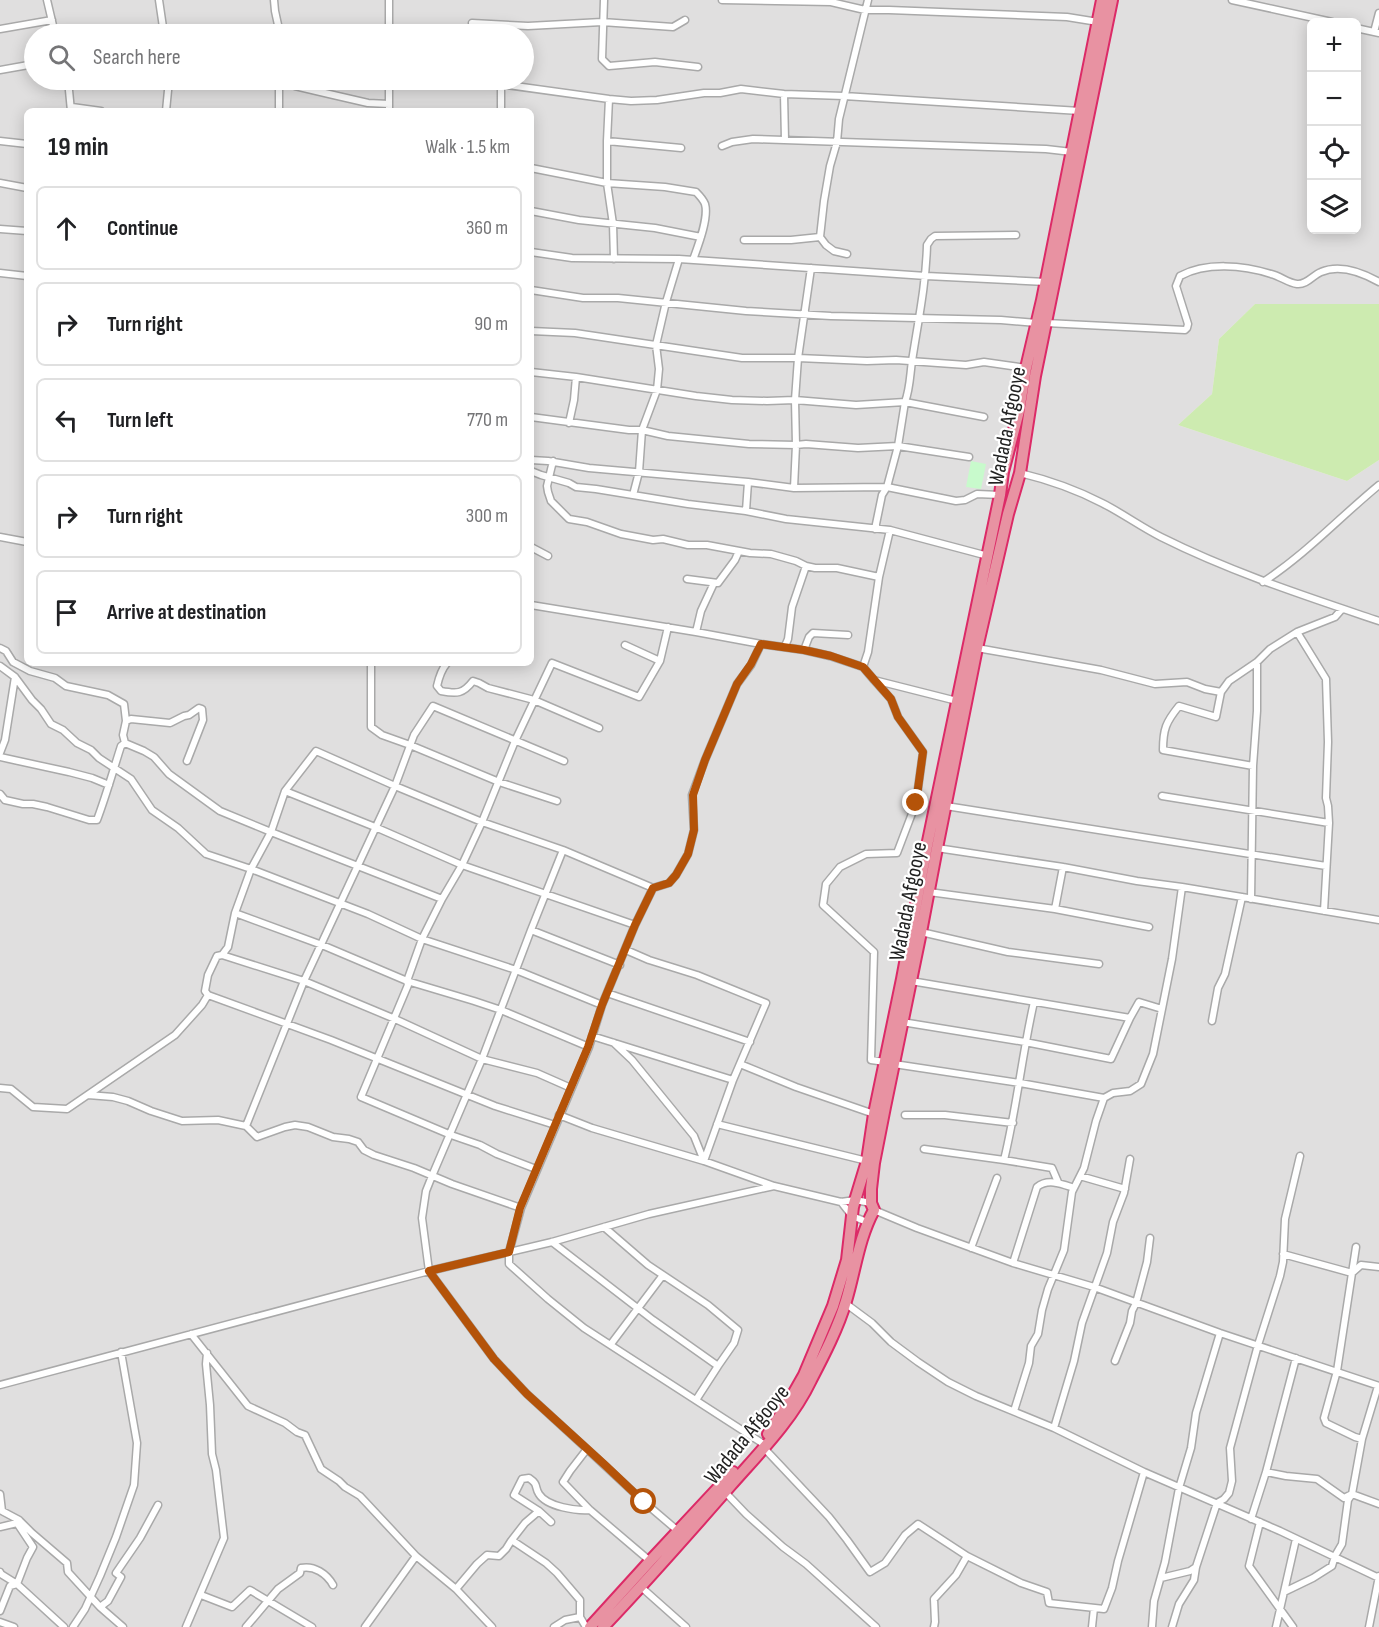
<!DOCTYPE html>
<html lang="en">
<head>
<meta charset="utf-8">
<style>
  body { margin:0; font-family:"Sofia Sans Condensed",sans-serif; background:#f6f6f6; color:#202124 }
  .controls { position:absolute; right:18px; top:18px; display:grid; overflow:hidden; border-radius:9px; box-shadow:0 3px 15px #0003 }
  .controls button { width:54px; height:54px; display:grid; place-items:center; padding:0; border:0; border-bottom:2px solid #e0e0e0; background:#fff; color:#202124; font:30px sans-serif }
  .stop { position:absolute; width:18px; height:18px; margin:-14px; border:4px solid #b45309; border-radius:50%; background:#fff }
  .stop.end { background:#b45309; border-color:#fff; box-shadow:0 2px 6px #0008 }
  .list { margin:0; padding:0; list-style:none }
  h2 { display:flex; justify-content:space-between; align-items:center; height:78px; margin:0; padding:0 24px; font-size:26px }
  h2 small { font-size:20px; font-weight:400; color:#757577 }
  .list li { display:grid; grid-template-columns:39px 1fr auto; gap:18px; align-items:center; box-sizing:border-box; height:84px; margin:0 12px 12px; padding:0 12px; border:2px solid #e0e0e0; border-radius:9px }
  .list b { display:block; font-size:22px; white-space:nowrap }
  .list em { font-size:20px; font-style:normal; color:#757577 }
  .icon { flex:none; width:33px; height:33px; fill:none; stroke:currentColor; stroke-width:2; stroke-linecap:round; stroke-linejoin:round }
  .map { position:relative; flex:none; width:1379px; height:1627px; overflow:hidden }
  .search { position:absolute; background:#fff; box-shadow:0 3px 15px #0003; left:24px; top:24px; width:510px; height:66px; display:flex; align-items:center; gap:15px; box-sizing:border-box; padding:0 21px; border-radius:33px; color:#757577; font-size:22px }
  .panel { position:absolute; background:#fff; box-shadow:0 3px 15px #0003; left:24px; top:108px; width:510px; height:558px; border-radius:9px }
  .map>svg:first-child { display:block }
</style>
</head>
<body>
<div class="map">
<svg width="1379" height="1627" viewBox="0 0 1379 1627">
  <rect width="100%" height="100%" fill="#f2efe9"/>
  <!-- residential -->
  <path fill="#e0dfdf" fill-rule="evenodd" d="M 0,0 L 1379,0 L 1379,304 L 1255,304 L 1219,339 L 1212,394 L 1178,425 L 1347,481 L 1379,460 L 1379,1627 L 0,1627 ZM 1312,22 L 1356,22 L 1356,230 L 1312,230 ZM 34,34 L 524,34 L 524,80 L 34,80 ZM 27,111 L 531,111 L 531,663 L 27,663 Z"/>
  <!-- grass -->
  <path fill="#cdebb0" d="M 1255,304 L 1379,304 L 1379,460 L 1347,481 L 1178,425 L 1212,394 L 1219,339 Z"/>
  <!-- park -->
  <path fill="#c8facc" d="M 971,461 L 986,464 L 981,489 L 966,487 Z"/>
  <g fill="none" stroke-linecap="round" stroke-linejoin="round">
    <defs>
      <path id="street" d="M 47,0 L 55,34
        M 159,0 L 164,34
        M 274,0 L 275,11 L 280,34
        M 604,0 L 602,59 L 609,66 L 655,62 L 698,67
        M 722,0 L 831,2 L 865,10 L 889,10 L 1067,17 L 1098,22
        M 1232,0 L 1332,22
        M 472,23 L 528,26 L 602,22 L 673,27 L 685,20
        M 1356,28 L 1379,33
        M 0,29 L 52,20
        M 1374,32 L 1379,13
        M 364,34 L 389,29
        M 389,34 L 389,0
        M 0,70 L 34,64
        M 68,80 L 71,111
        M 225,80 L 248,82 L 253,80
        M 279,80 L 279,111
        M 287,80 L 295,86 L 329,94 L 368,103 L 389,104
        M 389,80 L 389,111
        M 471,80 L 609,99 L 631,101 L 657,100 L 704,93 L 720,93 L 741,89 L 784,94 L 844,96 L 1080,111
        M 784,94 L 785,140
        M 609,99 L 607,141 L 607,183 L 613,224 L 614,259
        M 72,107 L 101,111
        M 166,111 L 169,80
        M 501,111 L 501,84
        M 0,141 L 27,144
        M 607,141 L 681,148
        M 722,146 L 732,142 L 753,139 L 1046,149 L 1072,152
        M 531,168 L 607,183 L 665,187 L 696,192 C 700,196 703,199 705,204 C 709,218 698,246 693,260
        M 0,183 L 27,188
        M 531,211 L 579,220 L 655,228 L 701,237
        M 0,229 L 27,231
        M 744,240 L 791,240 L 820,237
        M 531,252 L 572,258 L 679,259 L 926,276 L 1046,282
        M 847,254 L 834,251 L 826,245 L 820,237 L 824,201 L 830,166 L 837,142 L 839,119 L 868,0
        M 0,273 L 27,276
        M 531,290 L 583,298 L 618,298 L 746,311 L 831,316 L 1001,320 L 1037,323
        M 1046,323 L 1185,330 L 1187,328 L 1188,324 L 1176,286 L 1180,276 C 1206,262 1243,265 1271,274 C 1280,276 1288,283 1297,284 C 1307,285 1313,275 1321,272 C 1340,264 1363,273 1379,282
        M 531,331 L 575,333 L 742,358 L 798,358 L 867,361 L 896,360 L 966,365 L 984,362 L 1026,368
        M 531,372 L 576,377 L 696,396 L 732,400 L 767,401 L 795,400 L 856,405 L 905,402 C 910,389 910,375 912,361 C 918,322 926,284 927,245 L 931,239 L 935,236 L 1016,235
        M 531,417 L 629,430 L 642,430 L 668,436 L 749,444 L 796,445 L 806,444 L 858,448 L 898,446 L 969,457
        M 984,417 L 905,402 L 898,446 L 887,487 L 956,501 L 965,500 L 977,494 L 1000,495
        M 569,423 L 574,400 L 576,377
        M 531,460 L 548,461 L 589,468 L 748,482
        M 553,461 L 547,486 L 548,492 L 551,501 L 569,519 L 587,522 L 621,534 L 653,540 L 663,539 L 688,545 L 707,545 L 750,553 L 771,554 L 796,561 L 806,566 L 815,568 L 837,568 L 879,577 L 890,530
        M 531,471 L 541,475 L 569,483 L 576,487 L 596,489 L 688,504 L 746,511 L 748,482 L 794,488 L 887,487
        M 1020,473 C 1049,480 1075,489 1102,503 C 1122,513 1141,527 1161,537 C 1231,572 1305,596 1379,621
        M 794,488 L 796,445 L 795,400 L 798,358 L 811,268
        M 633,495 L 639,472 L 642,430 L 657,390 L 659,369 L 656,345 L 666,302 L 679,259
        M 746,511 L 786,519 L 890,530 L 988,556
        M 875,529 L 882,495 L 887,487
        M 0,537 L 27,542
        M 531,547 L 548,556
        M 687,579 L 718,583 L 735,560 L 739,551
        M 1263,582 C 1306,554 1340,517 1379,485
        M 531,605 L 696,632 L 761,644 L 804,650 L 830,656 L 863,667 L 874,680 L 957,701
        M 696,632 L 701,611 L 714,583
        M 1297,632 L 1326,679 L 1328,742 L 1326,798 L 1328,806 L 1329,823 L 1324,911
        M 625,645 L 660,661
        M 785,646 L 788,639 L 792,607 L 806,566
        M 0,648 L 6,651 L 13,662 L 30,671 L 55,678 L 66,686 L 108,695 L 124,704 L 126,721 L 123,735 L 125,743 L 144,751 L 154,757 L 169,774 L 220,811 L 271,832 L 285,791 L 375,827 L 462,865 L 635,925
        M 977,648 L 1101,670 L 1155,684 L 1187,682 L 1205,689 L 1221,692
        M 804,650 L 809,637 L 813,633 L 848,635
        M 371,663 L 371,727 L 382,735 L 410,745 L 499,782 L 557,801
        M 447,663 C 441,670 439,677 437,686 L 441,691 C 457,694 463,694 473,681 L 479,683 L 488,688 L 534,700 L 599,728
        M 0,666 L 15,677 L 32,700 L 41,709 L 51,724 L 63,730 L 77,743 L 91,750 L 99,758 L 131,779 L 152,810 L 178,828 L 206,854 L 251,869 L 235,913 L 322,945 L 407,981 L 474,1001 L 501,1010 L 589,1047
        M 863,667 L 868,652 L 879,577
        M 874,680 L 891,699 L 898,717 L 923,752 L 916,803 L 897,853 L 866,854 L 840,867 L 826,884 L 823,905 L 874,952 L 871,1060 L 885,1062
        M 126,721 L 131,719 L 170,723 L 184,716 L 189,715 L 199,708 L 202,709 L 203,720 L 187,761
        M 0,753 L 5,740 L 15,677
        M 0,757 L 69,772 L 92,778 L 109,785
        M 1253,766 L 1163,750 C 1163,729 1166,722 1179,706 L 1216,717 L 1221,692 L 1229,681 L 1257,662 L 1270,649 L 1297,632 L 1335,617 L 1342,609
        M 285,791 L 316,751 L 395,786 L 482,822 L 563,850
        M 0,794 L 5,800 L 23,804 L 33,804 L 47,807 L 89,820 L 97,820 C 106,796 113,771 121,746 L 125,743
        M 1162,796 L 1329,823
        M 946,806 L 1326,866
        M 937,848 L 1063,867 L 1137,881 L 1182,887 L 1379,920
        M 653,888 L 669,883 L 676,875 L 688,854 L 694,830 L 692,795 L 705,760 L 737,684 L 751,665 L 761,644
        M 929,892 L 1055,909 L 1149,927
        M 442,899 L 271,832 L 251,869 L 368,914 L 422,939 L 516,970 L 602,1005
        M 1251,899 L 1253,766 L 1257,711 L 1257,662
        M 1055,909 L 1063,867
        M 531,930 L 620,965
        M 921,932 L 1008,952 L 1099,964
        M 222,955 L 304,981 L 395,1019 L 482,1059 L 537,1073 L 571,1088
        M 911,981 L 1130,1018 L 1139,1002 L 1162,1009
        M 607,993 L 750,1042
        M 208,995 L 331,1040 L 495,1106 L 555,1125
        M 1212,1021 L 1218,988 L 1225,974 L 1242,897
        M 902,1022 L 1025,1042 L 1111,1059 L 1130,1018
        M 592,1036 L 733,1080
        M 614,1043 L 632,1060 L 694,1136 L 704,1161 L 733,1080 L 766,1003 L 697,975 L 649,960 L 626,950
        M 740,1064 L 796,1087 L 874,1114
        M 894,1064 L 1020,1083 L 1104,1098
        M 0,1088 L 11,1089 L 33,1107 L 67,1109 L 175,1035 L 202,1005 L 208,995 L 205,991 L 208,975 L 217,956 L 222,955 L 228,947 L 235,913
        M 88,1095 L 113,1097 L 128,1101 L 151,1111 L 182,1121 L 218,1120 L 246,1126 L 257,1137 L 285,1127 L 295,1125 L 308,1127 L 333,1137 L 349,1139 L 358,1142 L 364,1150 L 374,1155 L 414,1168 L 452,1184 L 521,1208
        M 559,1115 L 592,1128 L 704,1161 L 774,1186 L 841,1202 L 855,1200 L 871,1203
        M 905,1115 L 945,1115 L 1013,1123
        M 717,1124 L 867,1161
        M 246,1126 L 304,981 L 395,786 L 414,735 L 433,706 L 564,761
        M 924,1149 L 1004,1160 L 1052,1168 L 1058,1182
        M 1004,1160 C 1017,1107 1022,1054 1034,1002
        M 536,1169 L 497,1154 L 480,1145 L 451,1135 L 361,1097 L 408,985 L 407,981 L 422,939 L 442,899 L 462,865 L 482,822 L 515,741 L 552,663 L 639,697 L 660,661 L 668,627
        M 1080,1176 L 1125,1189
        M 841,1202 L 852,1216 L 867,1222
        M 874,1210 L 917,1228 L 1013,1263 L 1094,1287 L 1220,1333 L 1379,1386
        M 604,1227 L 648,1265 L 708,1305 L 738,1330 L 734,1343 L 718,1366
        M 552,1242 L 653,1320 L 718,1366 L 696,1400
        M 1356,1247 L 1337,1371 L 1324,1418 L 1326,1423 L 1355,1437 L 1362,1439
        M 971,1248 L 997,1178
        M 1283,1254 L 1352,1273 L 1361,1265 L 1379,1267
        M 1013,1263 L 1037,1187 C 1048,1178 1062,1184 1074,1188
        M 845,1303 L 872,1323 L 891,1342 L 918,1362 L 948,1382 L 976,1396 L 1054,1428 L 1144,1472 L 1280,1531 L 1379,1578
        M 191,1334 L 248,1406 L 285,1423 L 297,1432 L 305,1435 L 321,1469 L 339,1481 L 345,1487 L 360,1496 L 416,1556 L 456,1589 L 492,1627
        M 611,1344 L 663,1275
        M 1115,1361 L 1130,1323 L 1132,1311 L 1136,1303 L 1147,1262 L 1150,1238
        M 0,1385 L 429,1271 L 552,1242 L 649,1214 L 774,1186
        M 1014,1411 L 1029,1363 L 1031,1346 L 1038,1334 L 1042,1310 L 1048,1289 L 1064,1250 L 1072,1192 L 1084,1168 L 1096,1121 L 1104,1098 L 1113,1093 L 1130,1091 L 1141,1084 L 1153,1054 L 1172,959 L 1182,887
        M 1054,1428 L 1074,1361 L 1082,1323 L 1107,1253 L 1113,1222 L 1124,1193 L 1130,1159
        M 764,1448 L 829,1517 L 847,1540 L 870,1572 L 885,1563 L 905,1535 L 918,1524 L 967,1556
        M 587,1449 L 644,1502 L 678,1531
        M 1266,1472 L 1286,1476 L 1317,1479 L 1344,1498 L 1352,1494 L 1379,1504
        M 725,1492 L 746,1514 L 783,1547 L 806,1564 L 876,1627
        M 0,1494 L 2,1511 L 19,1520 L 17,1523 L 33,1547 L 27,1558 L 17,1584 L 10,1586 L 0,1611
        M 539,1511 L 514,1495 L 522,1479 L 529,1478 C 539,1485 534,1486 539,1494 C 547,1507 577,1511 590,1510
        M 1251,1519 L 1266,1472 L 1296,1358
        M 19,1520 L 32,1533 L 67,1563 L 68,1572 L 100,1607
        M 1260,1522 L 1249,1566 L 1293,1627
        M 0,1527 L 17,1523
        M 511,1541 L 525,1523 L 539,1511 L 551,1522
        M 650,1561 L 590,1510 L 563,1482 L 570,1471 L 587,1449 L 527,1394 L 494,1359 L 429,1271 L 422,1218 L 426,1191 L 432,1176 L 482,1059 L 531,930 L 563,850 L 653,888 L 635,925 L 602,1005 L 589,1047 L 521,1208 L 509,1252 L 509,1264 L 548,1299 L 584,1328 L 762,1443
        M 0,1572 L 1,1574 L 17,1584 L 64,1627
        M 1161,1578 L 1190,1571 L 1196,1567
        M 641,1587 L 686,1627
        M 456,1589 L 477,1564 L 487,1555 L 499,1556 L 506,1549 L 511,1541 L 513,1541 L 546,1563 L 557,1573 L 580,1600 L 580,1617 L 586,1627
        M 1284,1592 L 1313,1578 L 1332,1566 L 1335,1556 L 1342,1544 L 1348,1500 L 1352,1494 L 1362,1439 L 1378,1386
        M 201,1595 L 232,1607 L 250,1590 L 312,1627
        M 0,1622 L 14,1627
        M 73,1627 L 85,1609 L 100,1576 L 116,1537 L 134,1485 L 137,1443 L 121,1352
        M 123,1627 L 100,1607 L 108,1601 L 121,1577 L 116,1573 L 140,1538 L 158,1505
        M 186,1627 L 224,1538 L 216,1470 L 212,1454 L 210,1405 L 206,1364 L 207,1353
        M 246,1627 L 278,1589 L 300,1573 L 301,1568 C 314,1565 327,1574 333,1585
        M 365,1627 L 416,1556
        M 554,1627 L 565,1620 L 580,1617
        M 934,1627 L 935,1622 L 934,1599 L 956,1575 L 967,1556 L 1021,1583 L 1047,1592 L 1049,1603 L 1104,1609 L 1112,1588 L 1118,1561 L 1144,1472
        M 1092,1627 L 1094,1608
        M 1152,1627 L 1154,1601 L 1165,1562 L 1179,1488 L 1191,1448 L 1196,1413 L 1220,1333
        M 1172,1627 L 1179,1604 L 1194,1580 L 1196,1567 L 1217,1503 L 1224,1499 L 1229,1493 L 1232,1481 L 1230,1448 L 1258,1345 L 1280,1276 L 1283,1262 L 1285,1219 L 1300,1156
        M 1276,1627 L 1296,1539
        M 1369,1627 L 1379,1576"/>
      <path id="highway" d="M 768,1434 L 787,1405 L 804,1375 L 833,1306 L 847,1260 L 853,1207 L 867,1161 L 874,1114 L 902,979 L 927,846 L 1000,495 L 1003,472 L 1019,411 L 1026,368 L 1042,300 L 1102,0
        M 590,1627 L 650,1561 L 733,1472
        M 603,1627 C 647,1581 689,1533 731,1485 C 760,1452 792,1420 811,1380 C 824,1355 838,1328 846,1301 C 855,1271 859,1237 874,1210 L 871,1203 L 871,1189 L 874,1163 L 885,1107 L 921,932 L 937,848 L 977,648 L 1008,514 L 1020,473 L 1035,376 L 1112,0"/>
    </defs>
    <!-- street casing -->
    <use href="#street" stroke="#a9a9a9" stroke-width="9"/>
    <!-- highway casing -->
    <use href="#highway" stroke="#dc2a67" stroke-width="14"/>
    <!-- street -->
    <use href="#street" stroke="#fff" stroke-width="6"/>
    <!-- highway -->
    <use href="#highway" stroke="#e892a2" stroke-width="10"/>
  </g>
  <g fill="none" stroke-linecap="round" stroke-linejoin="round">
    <!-- route -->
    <path stroke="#b45309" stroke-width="8" d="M 644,1502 L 605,1465 L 527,1394 L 494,1359 L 429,1271 L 509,1252 L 520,1208 L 588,1047 L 602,1005 L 635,925 L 653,888 L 669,883 L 676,875 L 688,854 L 694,830 L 693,795 L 705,760 L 737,684 L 751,664 L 761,644 L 804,650 L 831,656 L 863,667 L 891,699 L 898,717 L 923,752 L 916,803"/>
  </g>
  <g text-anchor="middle" stroke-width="4.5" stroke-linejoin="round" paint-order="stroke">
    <!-- street labels -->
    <g font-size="22" fill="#222" stroke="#fff">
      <text transform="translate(1006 426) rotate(-79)" y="8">Wadada Afgooye</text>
      <text transform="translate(907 901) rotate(-79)" y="8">Wadada Afgooye</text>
      <text transform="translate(746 1434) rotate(-51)" y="8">Wadada Afgooye</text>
    </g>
  </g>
</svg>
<div class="controls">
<button>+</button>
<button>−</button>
<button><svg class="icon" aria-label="locate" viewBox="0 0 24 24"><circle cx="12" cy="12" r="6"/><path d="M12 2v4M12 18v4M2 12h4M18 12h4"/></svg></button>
<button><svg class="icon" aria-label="layers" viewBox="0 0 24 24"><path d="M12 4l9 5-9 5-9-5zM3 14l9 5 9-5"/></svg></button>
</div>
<div class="stop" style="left:644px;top:1502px"></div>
<div class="stop end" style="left:916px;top:803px"></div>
<div class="search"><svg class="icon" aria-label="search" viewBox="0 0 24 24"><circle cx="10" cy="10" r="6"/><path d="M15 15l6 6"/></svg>Search here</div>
<section class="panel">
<h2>19 min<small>Walk · 1.5 km</small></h2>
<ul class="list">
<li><svg class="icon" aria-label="ahead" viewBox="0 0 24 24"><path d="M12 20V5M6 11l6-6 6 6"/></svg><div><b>Continue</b></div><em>360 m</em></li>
<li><svg class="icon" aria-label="right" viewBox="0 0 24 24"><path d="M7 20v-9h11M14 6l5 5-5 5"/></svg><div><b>Turn right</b></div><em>90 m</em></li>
<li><svg class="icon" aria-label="left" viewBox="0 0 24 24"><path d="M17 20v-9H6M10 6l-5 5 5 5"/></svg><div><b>Turn left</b></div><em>770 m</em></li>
<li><svg class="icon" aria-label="right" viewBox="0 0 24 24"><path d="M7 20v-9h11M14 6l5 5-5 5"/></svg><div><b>Turn right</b></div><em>300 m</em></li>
<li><svg class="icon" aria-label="arrive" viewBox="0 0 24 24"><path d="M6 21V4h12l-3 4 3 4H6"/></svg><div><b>Arrive at destination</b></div></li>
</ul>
</section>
</div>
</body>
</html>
